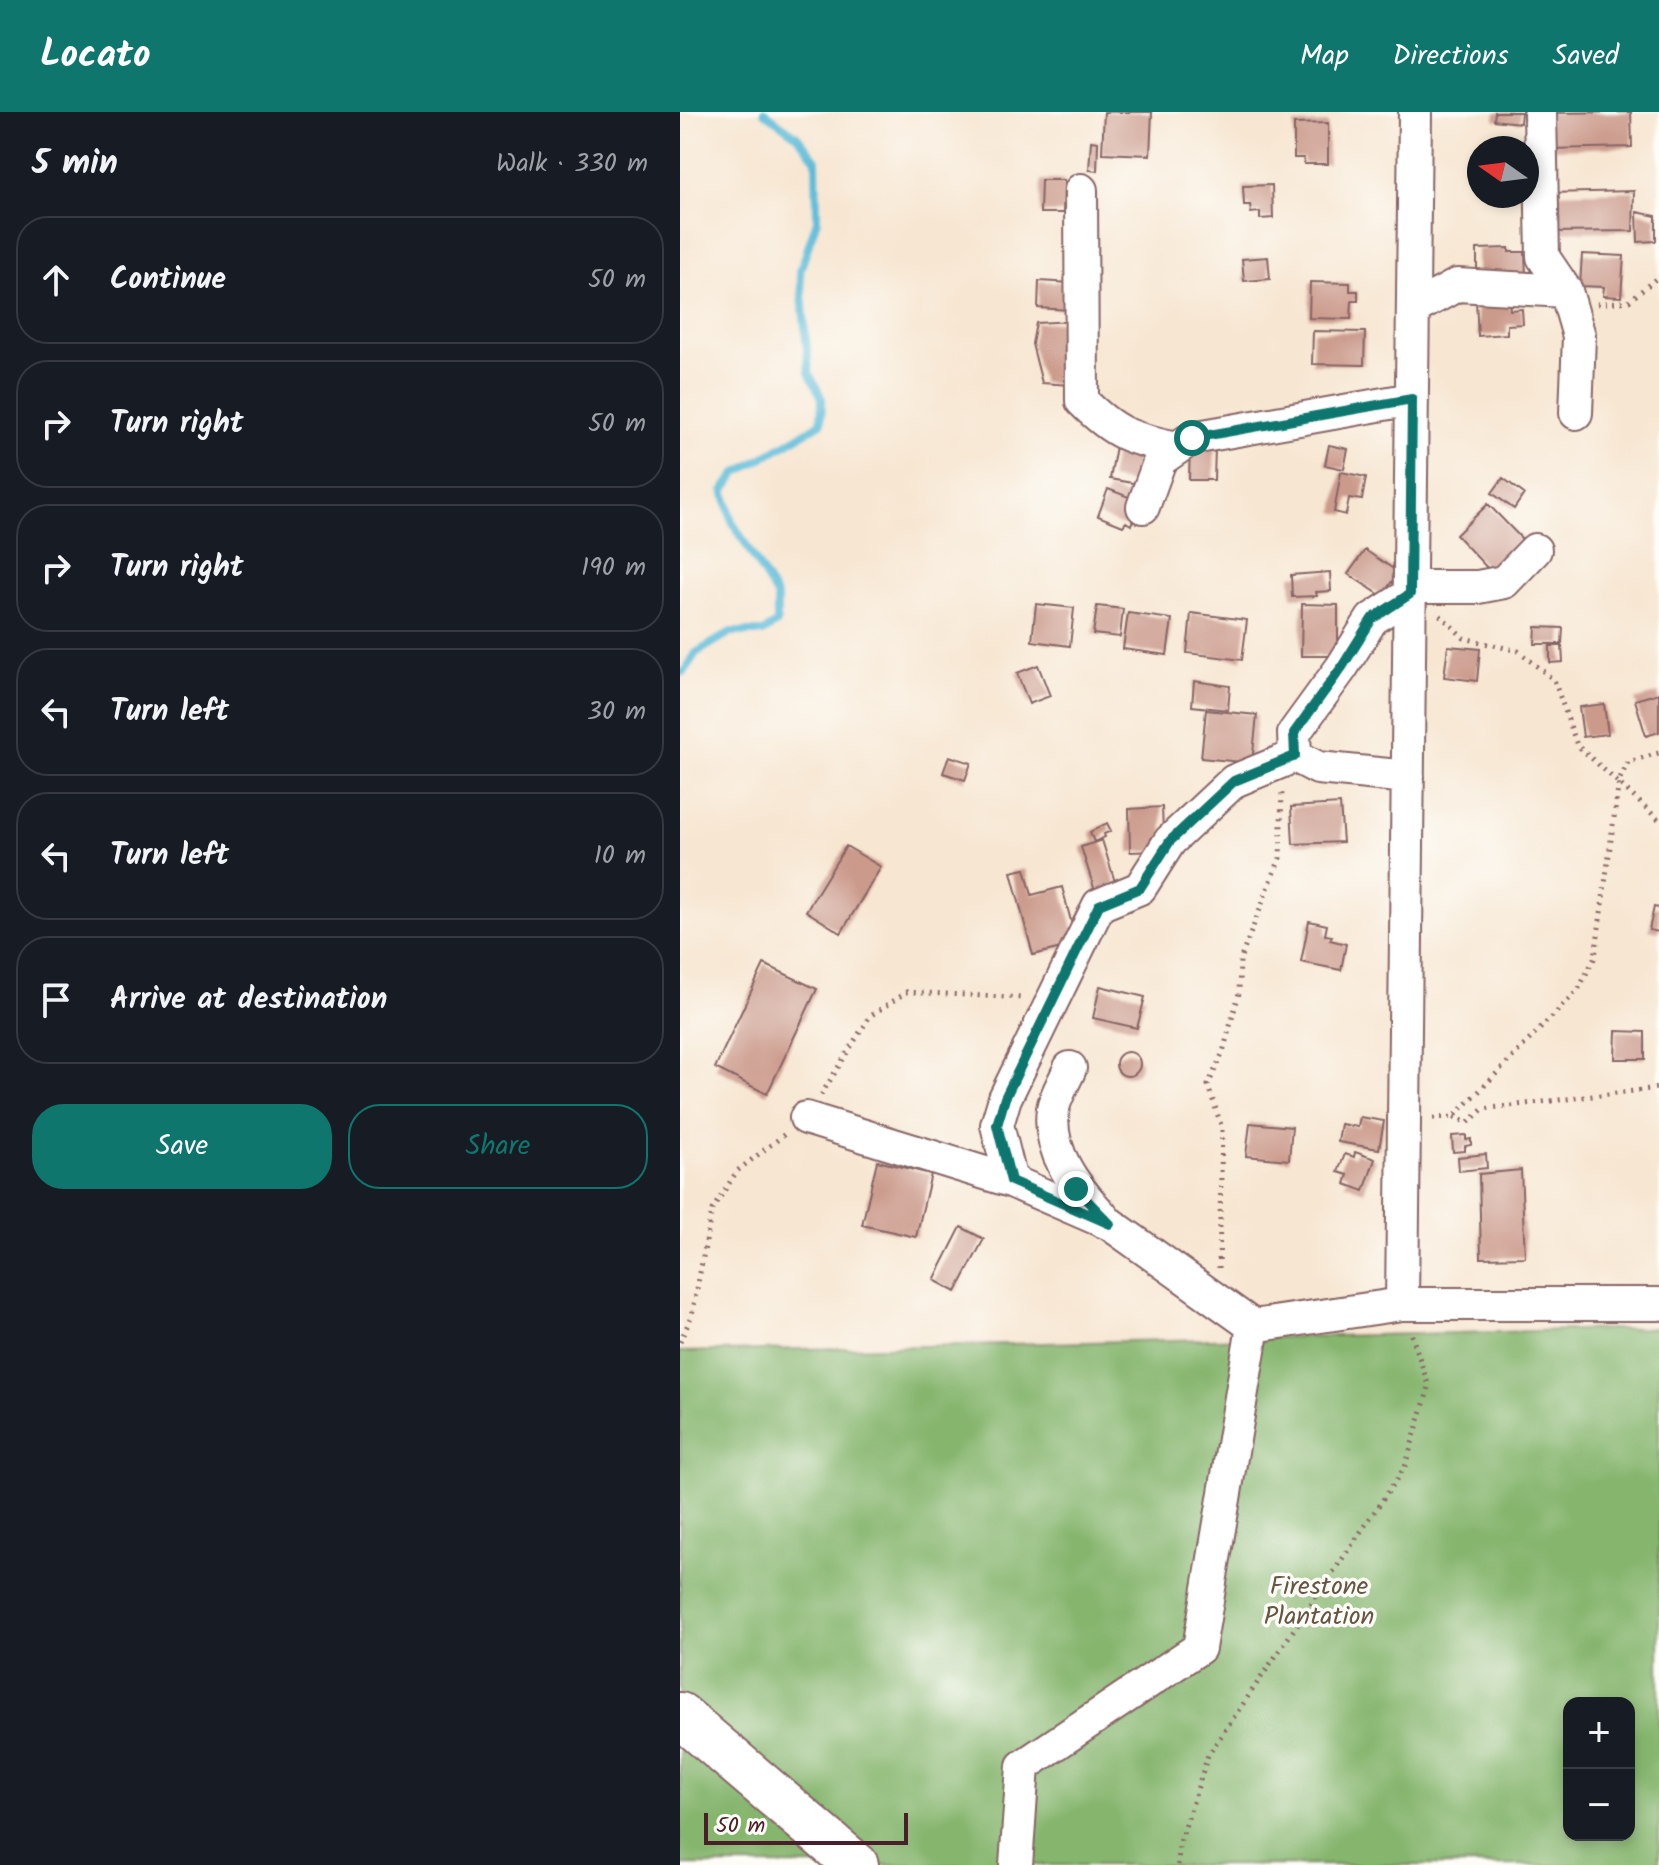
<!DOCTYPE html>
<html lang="en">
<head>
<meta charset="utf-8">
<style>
  body { margin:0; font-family:Kalam,sans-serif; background:#20242c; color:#f1f3f6 }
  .controls { position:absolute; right:24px; bottom:24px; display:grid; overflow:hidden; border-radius:16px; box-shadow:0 4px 12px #0003 }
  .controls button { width:72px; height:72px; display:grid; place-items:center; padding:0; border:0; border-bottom:2px solid #363941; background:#171b24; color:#f1f3f6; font:40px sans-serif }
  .compass { position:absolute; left:787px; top:24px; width:72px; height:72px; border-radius:50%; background:#171b24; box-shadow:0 4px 12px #0003; rotate:284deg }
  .scale { position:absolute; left:24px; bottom:20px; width:204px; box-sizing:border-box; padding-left:8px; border:4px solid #4a1f2b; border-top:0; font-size:22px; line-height:28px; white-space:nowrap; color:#4a1f2b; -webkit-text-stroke:6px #fdfcf7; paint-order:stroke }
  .stop { position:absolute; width:24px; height:24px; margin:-18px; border:6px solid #0f766e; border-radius:50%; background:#fff }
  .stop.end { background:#0f766e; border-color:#fff; box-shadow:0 2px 8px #0008 }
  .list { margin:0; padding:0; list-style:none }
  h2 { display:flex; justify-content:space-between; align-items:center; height:104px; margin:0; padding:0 32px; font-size:34px }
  h2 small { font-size:26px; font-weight:400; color:#9ea1a6 }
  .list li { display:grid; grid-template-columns:52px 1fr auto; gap:24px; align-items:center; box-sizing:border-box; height:128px; margin:0 16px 16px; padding:0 16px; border:2px solid #363941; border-radius:32px }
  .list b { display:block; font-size:30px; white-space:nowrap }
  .list em { font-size:26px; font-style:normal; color:#9ea1a6 }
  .actions { display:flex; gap:16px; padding:24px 32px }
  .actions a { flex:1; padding:18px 0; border:2px solid #0f766e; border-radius:32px; text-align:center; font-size:28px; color:#0f766e }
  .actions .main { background:#0f766e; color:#fff }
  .icon { flex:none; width:44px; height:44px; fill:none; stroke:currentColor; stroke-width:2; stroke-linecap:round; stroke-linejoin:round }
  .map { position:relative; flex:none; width:979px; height:1753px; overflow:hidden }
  header { display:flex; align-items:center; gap:48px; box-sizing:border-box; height:112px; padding:0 40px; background:#0f766e; color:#fff }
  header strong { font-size:38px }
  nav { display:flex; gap:44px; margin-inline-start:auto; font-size:28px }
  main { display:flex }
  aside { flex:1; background:#171b24 }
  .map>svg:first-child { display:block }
</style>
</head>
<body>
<header>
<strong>Locato</strong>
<nav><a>Map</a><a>Directions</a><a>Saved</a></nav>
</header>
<main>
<aside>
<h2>5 min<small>Walk · 330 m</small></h2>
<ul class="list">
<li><svg class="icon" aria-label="ahead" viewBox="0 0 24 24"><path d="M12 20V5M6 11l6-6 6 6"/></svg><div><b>Continue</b></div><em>50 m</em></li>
<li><svg class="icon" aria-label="right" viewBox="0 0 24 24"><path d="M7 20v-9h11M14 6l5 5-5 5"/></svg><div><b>Turn right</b></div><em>50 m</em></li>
<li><svg class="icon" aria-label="right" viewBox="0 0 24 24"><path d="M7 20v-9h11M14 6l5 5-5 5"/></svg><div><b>Turn right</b></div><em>190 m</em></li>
<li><svg class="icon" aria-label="left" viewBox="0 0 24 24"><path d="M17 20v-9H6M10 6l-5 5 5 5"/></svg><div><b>Turn left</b></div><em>30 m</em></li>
<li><svg class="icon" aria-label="left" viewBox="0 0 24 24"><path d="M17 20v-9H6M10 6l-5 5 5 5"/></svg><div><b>Turn left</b></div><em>10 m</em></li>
<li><svg class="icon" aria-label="arrive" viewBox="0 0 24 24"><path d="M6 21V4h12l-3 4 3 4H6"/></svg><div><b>Arrive at destination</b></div></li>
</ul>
<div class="actions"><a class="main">Save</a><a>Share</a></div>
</aside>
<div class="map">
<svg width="979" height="1753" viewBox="0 0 979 1753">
  <rect width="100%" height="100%" fill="#fdfcf7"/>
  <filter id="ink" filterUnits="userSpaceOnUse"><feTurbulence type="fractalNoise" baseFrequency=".0125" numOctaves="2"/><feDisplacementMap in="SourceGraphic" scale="16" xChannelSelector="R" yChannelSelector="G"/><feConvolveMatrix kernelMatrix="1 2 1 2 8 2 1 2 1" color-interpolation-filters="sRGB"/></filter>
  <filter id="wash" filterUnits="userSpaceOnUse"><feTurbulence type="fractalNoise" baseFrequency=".006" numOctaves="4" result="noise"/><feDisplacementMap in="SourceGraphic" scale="32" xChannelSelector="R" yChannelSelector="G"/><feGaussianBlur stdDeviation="1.8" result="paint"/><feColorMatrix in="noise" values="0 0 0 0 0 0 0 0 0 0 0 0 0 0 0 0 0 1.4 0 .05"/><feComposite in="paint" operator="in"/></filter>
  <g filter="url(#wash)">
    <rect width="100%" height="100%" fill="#f7e6d1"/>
    <!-- forest -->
    <path fill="#86b66e" stroke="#686a4c" stroke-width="2" fill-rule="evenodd" d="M 979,1216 L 979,1753 L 0,1753 L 0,1240 ZM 889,1591 L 949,1591 L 949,1723 L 889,1723 Z"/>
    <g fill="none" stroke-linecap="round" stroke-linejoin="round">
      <!-- stream -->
      <path stroke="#59bad8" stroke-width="8" d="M 0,561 L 5,559 L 16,541 L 51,520 L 83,520 L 97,511 L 97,485 L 52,409 L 44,378 L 57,361 L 141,311 L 142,286 L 129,261 L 120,159 L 137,108 L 136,48 L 117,24 L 84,0"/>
    </g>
    <g id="blocks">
      <!-- building -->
      <path fill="#cb9a8b" d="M 424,0 L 472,0 L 470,43 L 422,41 Z
        M 815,0 L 841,0 L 840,11 L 814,8 Z
        M 951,0 L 952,35 L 869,37 L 869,1 Z
        M 648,11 L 648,52 L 624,52 L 623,46 L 614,46 L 614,12 Z
        M 411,29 L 418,30 L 417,59 L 409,58 Z
        M 361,68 L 384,68 L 383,101 L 360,101 Z
        M 592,73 L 593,106 L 580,107 L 580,100 L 571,101 L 570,93 L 564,93 L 563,74 Z
        M 954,79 L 953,119 L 868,120 L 868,81 Z
        M 957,100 L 976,104 L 976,129 L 958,130 Z
        M 829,136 L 829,140 L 845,140 L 846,165 L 797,171 L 797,137 Z
        M 902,142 L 944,144 L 941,185 L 923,184 L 924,175 L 900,174 Z
        M 588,145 L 590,167 L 564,169 L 562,147 Z
        M 359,169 L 391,171 L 390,198 L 358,196 Z
        M 630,170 L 670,171 L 670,179 L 678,179 L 678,189 L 672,189 L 671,207 L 629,206 Z
        M 829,187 L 830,198 L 842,197 L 843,212 L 827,213 L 827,222 L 798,224 L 796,189 Z
        M 393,209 L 390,273 L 362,271 L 352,232 L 356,211 Z
        M 633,219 L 685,220 L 684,253 L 632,252 Z
        M 649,333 L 668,337 L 664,357 L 645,353 Z
        M 436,334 L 464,339 L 458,372 L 430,367 Z
        M 510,334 L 535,335 L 534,368 L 509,368 Z
        M 661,360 L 686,365 L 682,388 L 669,386 L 666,403 L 654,400 Z
        M 823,366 L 844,382 L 834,397 L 812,381 Z
        M 428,377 L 454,387 L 459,392 L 451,413 L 446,410 L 443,414 L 418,404 Z
        M 808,392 L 845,430 L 813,462 L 776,423 Z
        M 685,438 L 718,460 L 702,484 L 668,462 Z
        M 650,460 L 651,479 L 636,480 L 637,484 L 612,485 L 611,463 Z
        M 356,492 L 394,496 L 390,534 L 352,529 Z
        M 622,492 L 658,493 L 658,544 L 621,544 Z
        M 417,494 L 443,497 L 440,525 L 413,522 Z
        M 448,501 L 492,507 L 487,543 L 443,537 Z
        M 511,501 L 567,508 L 562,548 L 507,541 Z
        M 856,515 L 883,516 L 882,532 L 855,532 Z
        M 768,534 L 800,537 L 797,569 L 764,565 Z
        M 870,534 L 882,534 L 883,550 L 870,551 Z
        M 358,553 L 370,584 L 349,592 L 337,561 Z
        M 514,569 L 550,574 L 548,598 L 512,594 Z
        M 979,581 L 979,620 L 966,624 L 955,588 Z
        M 924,592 L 928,622 L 903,625 L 899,595 Z
        M 526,598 L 577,603 L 572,651 L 521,646 Z
        M 269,644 L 291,651 L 285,668 L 263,661 Z
        M 660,692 L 663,730 L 613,732 L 611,695 Z
        M 482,695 L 483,720 L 479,739 L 450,740 L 449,697 Z
        M 427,711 L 431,719 L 424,722 L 425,725 L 414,730 L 410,720 Z
        M 422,728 L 436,773 L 415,779 L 401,735 Z
        M 166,734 L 201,755 L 161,821 L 126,799 Z
        M 345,757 L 352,783 L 382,775 L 397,832 L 353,843 L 331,760 Z
        M 974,795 L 979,796 L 979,820 L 969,818 Z
        M 629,809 L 647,813 L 645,823 L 652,824 L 650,828 L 666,832 L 661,858 L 621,850 Z
        M 84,852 L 137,877 L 87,982 L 35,956 Z
        M 420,874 L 465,885 L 457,916 L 413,906 Z
        M 936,919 L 965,920 L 965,947 L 935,947 Z
        M436 952a12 12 0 1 1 24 0a12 12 0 1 1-24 0Z
        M 680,1005 L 704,1009 L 699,1037 L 658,1030 L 661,1012 L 678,1015 Z
        M 570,1011 L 612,1015 L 609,1048 L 566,1044 Z
        M 786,1023 L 786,1028 L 791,1027 L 791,1033 L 785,1034 L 785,1039 L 773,1040 L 772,1024 Z
        M 675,1040 L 695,1047 L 684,1079 L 665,1072 L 668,1063 L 658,1060 L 665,1042 L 674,1045 Z
        M 806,1042 L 807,1056 L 779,1059 L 778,1045 Z
        M 197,1049 L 251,1062 L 236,1125 L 182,1113 Z
        M 841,1058 L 845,1145 L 801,1146 L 799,1062 Z
        M 281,1115 L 304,1127 L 276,1180 L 254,1168 Z"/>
    </g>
  </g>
  <g filter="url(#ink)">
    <use href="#blocks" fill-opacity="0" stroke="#876565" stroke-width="2"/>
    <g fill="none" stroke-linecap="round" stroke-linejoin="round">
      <defs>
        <path id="minor" d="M 860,0 L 863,145 L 886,179 L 899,224 L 896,301
          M 401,78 L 402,289 C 437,324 451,326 497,336
          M 733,197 L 777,173 L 886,179
          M 463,395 L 480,348 L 512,326 L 732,287
          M 730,475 L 798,475 L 824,470 L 855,438
          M 728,665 L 638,656 L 615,644 L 614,621 L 662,555 L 692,507 L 730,482
          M 390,956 C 385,969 375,984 373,997 C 367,1039 395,1075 422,1104
          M 126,1006 L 331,1069 L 430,1112 L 573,1214 L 722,1192 L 979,1192
          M 331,1069 L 317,1013 L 325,986 L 419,793 L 460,776 L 490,729 L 554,669 L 615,644
          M 722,1192 L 735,0
          M 336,1753 L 343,1654 L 519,1536 L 573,1214"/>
        <path id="primary" d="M 0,1603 L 176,1753"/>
      </defs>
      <!-- minor casing -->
      <use href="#minor" stroke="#876565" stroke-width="36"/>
      <!-- primary casing -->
      <use href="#primary" stroke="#876565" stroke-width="48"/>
      <!-- path -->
      <path stroke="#876565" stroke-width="5" stroke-dasharray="2 6" stroke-linecap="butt" d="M 917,192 L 949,189 L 979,164
        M 760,503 L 784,526 L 838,539 L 874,568 L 897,633 L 979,708
        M 141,983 L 190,904 L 226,880 L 344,886
        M 774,1005 L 788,1011 L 803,997 L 979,976
        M 753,1006 L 774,1005 L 898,878 L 915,845 L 939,669 L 948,650 L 979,641
        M 539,1156 L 542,1016 L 528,973 L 543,940 L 559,881 L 560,848 L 600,746 L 602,678
        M 0,1230 L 12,1203 L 32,1098 L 57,1059 L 105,1022
        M 498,1753 L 499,1734 L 528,1643 L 725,1355 L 749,1275 L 730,1218"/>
      <!-- minor -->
      <use href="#minor" stroke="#fff" stroke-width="32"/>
      <!-- primary -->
      <use href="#primary" stroke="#fff" stroke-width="44"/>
    </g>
  </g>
  <g fill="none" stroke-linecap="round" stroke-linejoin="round" filter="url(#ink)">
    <!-- route -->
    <path stroke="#0f766e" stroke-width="10" d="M 396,1077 L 430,1112 L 331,1069 L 317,1013 L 325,986 L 419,793 L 460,776 L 490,729 L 554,669 L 615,644 L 614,621 L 662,555 L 692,507 L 730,482 L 732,287 L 512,326"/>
  </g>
  <g text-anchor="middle" stroke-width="7" stroke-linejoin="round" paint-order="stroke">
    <!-- park labels -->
    <g font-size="26" fill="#654" stroke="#fdfcf7">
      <text x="639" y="1482">Firestone<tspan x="639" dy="30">Plantation</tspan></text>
    </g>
  </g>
</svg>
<div class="controls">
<button>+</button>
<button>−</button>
</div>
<svg class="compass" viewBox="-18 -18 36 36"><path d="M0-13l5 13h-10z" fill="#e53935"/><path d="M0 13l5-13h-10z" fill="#9ea1a6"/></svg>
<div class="scale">50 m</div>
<div class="stop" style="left:512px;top:326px"></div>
<div class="stop end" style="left:396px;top:1077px"></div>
</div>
</main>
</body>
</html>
